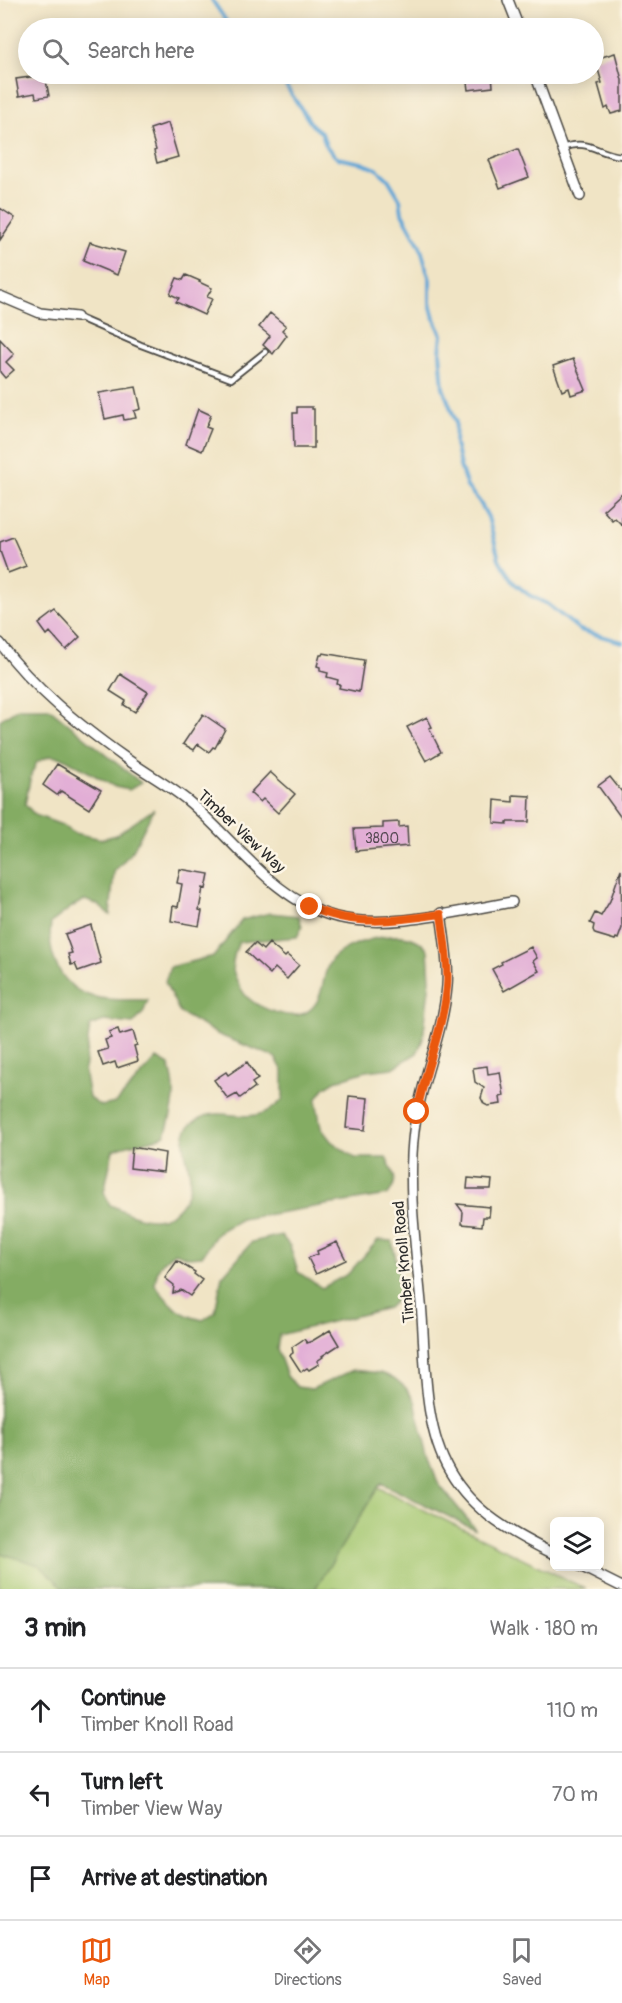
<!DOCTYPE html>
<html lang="en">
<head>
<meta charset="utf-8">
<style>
  body { margin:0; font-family:Pangolin,sans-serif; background:#f6f6f6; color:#202124 }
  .controls { position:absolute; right:18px; bottom:18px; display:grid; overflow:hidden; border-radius:9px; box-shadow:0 3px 15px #0003 }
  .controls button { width:54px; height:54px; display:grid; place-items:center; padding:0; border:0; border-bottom:2px solid #e0e0e0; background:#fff; color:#202124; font:30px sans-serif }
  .stop { position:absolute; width:18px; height:18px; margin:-14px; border:4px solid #ea580c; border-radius:50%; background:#fff }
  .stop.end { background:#ea580c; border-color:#fff; box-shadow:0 2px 6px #0008 }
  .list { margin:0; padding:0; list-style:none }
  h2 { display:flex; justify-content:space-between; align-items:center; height:78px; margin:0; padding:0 24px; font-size:26px }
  h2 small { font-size:20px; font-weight:400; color:#757577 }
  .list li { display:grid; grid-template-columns:39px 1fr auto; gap:18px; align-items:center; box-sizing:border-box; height:84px; padding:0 24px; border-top:2px solid #e0e0e0 }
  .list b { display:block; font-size:22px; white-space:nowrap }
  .list p { margin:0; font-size:20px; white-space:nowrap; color:#757577 }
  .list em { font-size:20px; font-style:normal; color:#757577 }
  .icon { flex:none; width:33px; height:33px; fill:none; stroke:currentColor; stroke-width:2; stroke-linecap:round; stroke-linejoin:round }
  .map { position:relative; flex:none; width:622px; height:1589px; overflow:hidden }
  .search { position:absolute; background:#fff; box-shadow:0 3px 15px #0003; left:18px; right:18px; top:18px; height:66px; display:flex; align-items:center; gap:15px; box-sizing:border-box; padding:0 21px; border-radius:33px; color:#757577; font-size:22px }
  .sheet { height:330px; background:#fff }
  nav { display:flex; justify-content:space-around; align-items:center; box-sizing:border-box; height:84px; border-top:2px solid #e0e0e0; background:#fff; font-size:16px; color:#757577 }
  nav a { display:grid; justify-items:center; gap:3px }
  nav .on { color:#ea580c }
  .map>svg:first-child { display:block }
</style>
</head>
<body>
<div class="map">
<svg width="622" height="1589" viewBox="0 0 622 1589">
  <rect width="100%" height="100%" fill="#fcf5e5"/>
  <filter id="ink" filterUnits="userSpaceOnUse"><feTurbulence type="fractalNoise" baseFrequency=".0167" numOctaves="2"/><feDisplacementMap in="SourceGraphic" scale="12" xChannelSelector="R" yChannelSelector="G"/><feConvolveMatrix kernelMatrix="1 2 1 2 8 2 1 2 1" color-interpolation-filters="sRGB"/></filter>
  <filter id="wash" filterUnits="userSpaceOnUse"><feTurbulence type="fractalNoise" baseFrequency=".008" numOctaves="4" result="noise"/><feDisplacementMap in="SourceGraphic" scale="24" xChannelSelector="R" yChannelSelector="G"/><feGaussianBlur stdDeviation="1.35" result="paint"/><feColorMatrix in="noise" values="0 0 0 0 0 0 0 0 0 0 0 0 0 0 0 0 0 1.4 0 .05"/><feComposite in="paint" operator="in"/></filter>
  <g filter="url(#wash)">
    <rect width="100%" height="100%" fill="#f0e4c5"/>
    <!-- green -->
    <path fill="#a5c872" stroke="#687a4e" stroke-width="1.5" d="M 0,1293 L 238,1419 L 586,1589 L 0,1589 Z"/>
    <!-- forest -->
    <path fill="#84ac64" stroke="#586c48" stroke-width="1.5" d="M 18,708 L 49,708 L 141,783 L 129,790 L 115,787 L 64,758 L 50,756 L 37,762 L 31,775 L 25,804 L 35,815 L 62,825 L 74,833 L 102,839 L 116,835 L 154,809 L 133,850 L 114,872 L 110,915 L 98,905 L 85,900 L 73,906 L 51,923 C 49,938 50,950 56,964 C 75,1005 109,999 148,1000 L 143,1013 L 133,1024 L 104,1021 L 90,1026 L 84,1070 L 89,1098 L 101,1106 L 116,1103 L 157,1058 L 169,1065 C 178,1091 174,1109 165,1135 C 148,1143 130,1142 113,1150 L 104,1192 L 110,1205 C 123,1210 139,1220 154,1219 C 175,1219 190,1198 190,1178 C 190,1160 174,1136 194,1122 C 223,1100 251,1134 283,1099 L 283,1071 L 275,1057 L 219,1035 L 180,1013 L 165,982 L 170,967 L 214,956 L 242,920 L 270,913 L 299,916 L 302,927 L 297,937 L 239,942 C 235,951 232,959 233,969 C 234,976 242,992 247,997 C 260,1009 291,1021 307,1012 C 327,999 320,973 332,959 C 347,942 398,928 418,941 C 421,943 425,947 428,950 L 430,980 L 423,1039 L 417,1053 L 393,1068 L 366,1071 L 335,1081 L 324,1088 L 316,1100 L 321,1128 L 331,1141 L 355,1158 L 386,1158 C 394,1173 400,1182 387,1195 L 241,1219 L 218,1232 L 202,1256 L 188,1257 L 175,1252 C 161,1261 156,1269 155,1285 C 171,1305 178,1315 203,1320 L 215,1312 L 222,1276 L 252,1242 L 281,1235 L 290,1246 L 298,1272 L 322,1288 L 348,1274 L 378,1240 L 392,1241 L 398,1268 L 399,1297 L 388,1308 L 279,1335 L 277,1349 L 287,1376 L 297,1387 L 312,1389 L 353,1370 L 381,1373 L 394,1378 L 406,1388 L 415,1401 L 428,1457 L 438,1483 L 476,1530 L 381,1483 L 315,1589 L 65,1589 L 39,1565 L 0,1553 L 0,720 Z"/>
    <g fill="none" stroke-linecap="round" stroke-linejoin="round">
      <!-- stream -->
      <path stroke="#5fa5d5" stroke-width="4" d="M 212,0 L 231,28
        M 278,74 L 312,125 L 322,133 L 326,146 L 337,158 L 362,163 L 377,169 L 388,179 L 400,199 L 402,213 L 420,246 L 430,280 L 430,303 L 434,318 L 442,335 L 440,352 L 443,388 L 456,422 L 455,444 L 460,466 L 467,487 L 479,501 L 488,517 L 499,559 L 504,568 L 514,583 L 529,595 L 547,604 L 580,630 L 622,642"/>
    </g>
    <g id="blocks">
      <!-- building -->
      <path fill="#e2aed6" d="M 615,53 L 622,80 L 622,111 L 611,114 L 608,107 L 605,109 L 598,84 L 602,83 L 595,59 Z
        M 466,74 L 492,74 L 493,87 L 468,90 Z
        M 45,75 L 49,96 L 36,98 L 35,93 L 19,96 L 16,79 Z
        M 168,123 L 178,157 L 157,163 L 154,151 L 156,150 L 150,129 Z
        M 518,149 L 529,177 L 500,188 L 489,160 Z
        M 0,208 L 15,218 L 0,240 Z
        M 90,242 L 125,252 L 117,275 L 83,261 Z
        M 186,275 L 200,281 L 199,282 L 212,288 L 207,297 L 212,299 L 204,315 L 176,302 L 179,298 L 170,294 L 177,278 L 183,280 Z
        M 270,313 L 286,326 L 282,330 L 287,335 L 273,354 L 263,345 L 270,336 L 259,327 Z
        M 0,339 L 14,354 L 6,362 L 14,370 L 5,378 L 0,372 Z
        M 573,359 L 586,390 L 571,395 L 569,388 L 562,391 L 553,366 Z
        M 136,387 L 141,409 L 134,411 L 136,418 L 124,420 L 123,415 L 105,419 L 99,393 Z
        M 297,407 L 312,407 L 312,409 L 314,409 L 314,448 L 294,448 L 293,413 L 297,413 Z
        M 198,409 L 211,415 L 206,427 L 211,429 L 202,451 L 186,444 Z
        M 622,493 L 622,525 L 615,518 L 612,520 L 603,510 Z
        M 13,537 L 26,566 L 8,573 L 0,551 L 0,542 Z
        M 56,611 L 80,637 L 66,650 L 50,632 L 47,635 L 39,624 Z
        M 323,653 L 364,660 L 359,692 L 339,688 L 340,685 L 337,684 L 338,680 L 327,677 L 328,673 L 320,671 L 320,667 L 317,666 L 320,655 L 322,655 Z
        M 120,674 L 148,692 L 135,712 L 124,705 L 126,701 L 110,691 Z
        M 203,714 L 225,729 L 215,748 L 213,747 L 209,752 L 198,744 L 194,750 L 183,744 Z
        M 427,717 L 432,727 L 429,728 L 441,752 L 426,761 L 407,727 Z
        M 57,764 L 101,790 L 89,809 L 61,791 L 57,795 L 43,785 Z
        M 270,772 L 295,794 L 278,813 L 263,799 L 260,802 L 250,793 Z
        M 610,777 L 622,792 L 622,819 L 598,786 Z
        M 513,795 L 530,796 L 529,822 L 507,822 L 507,824 L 494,823 L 495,800 L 513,802 Z
        M 399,822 L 399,827 L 407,826 L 408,846 L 356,851 L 354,829 L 383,828 L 383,823 Z
        M 180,869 L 209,874 L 206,889 L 203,888 L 199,910 L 202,911 L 199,926 L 171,921 L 173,906 L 178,907 L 182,884 L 177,883 Z
        M 621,869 L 622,928 L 618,939 L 616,938 L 615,940 L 595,934 L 593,930 L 594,925 L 590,923 L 595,913 L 601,916 L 610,901 Z
        M 91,925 L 101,963 L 78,971 L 75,964 L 71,965 L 68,954 L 72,953 L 65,934 Z
        M 255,943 L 263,950 L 269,943 L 285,957 L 287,955 L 299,965 L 287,979 L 275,968 L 270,974 L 246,952 Z
        M 531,947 L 537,958 L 533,961 L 539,971 L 504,991 L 492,969 L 502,964 L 501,962 Z
        M 118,1029 L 120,1035 L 133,1031 L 137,1045 L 134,1046 L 138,1061 L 117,1068 L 115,1062 L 103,1066 L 98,1052 L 108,1049 L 105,1040 L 111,1038 L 109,1032 Z
        M 247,1062 L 258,1079 L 252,1083 L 255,1087 L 240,1098 L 237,1094 L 228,1099 L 214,1080 L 226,1072 L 228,1075 Z
        M 487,1066 L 488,1074 L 500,1072 L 504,1096 L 500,1097 L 501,1104 L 488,1106 L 484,1104 L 481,1098 L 484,1088 L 475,1082 L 473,1068 Z
        M 349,1096 L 368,1098 L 365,1130 L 346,1128 Z
        M 132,1147 L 165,1153 L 163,1172 L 130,1168 Z
        M 468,1178 L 492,1180 L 491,1189 L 467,1189 Z
        M 457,1204 L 490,1207 L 489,1217 L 483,1217 L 482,1226 L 462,1224 L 463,1212 Z
        M 337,1242 L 346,1260 L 316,1274 L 308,1258 L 318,1254 L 317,1251 Z
        M 177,1261 L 195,1272 L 194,1274 L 202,1280 L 190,1296 L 181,1290 L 173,1293 L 174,1285 L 165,1278 Z
        M 330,1330 L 339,1345 L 322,1356 L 323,1357 L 317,1361 L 319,1364 L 309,1370 L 307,1368 L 301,1372 L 290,1355 L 293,1353 L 292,1347 L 304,1339 L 307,1343 L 312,1341 Z"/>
    </g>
  </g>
  <g filter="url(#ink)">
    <use href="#blocks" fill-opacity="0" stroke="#494742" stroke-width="1.5"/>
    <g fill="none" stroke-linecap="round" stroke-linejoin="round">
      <defs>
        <path id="service" d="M 562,148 C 590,138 596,154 622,156
          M 77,317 L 141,345 L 231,379 L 265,352"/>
        <path id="minor" d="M 508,0 L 519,28
          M 535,74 L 580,196
          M 0,296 L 40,313 L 77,317
          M 0,643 C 34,689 78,724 124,757 C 144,772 167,784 187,800 C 234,839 274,901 336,917 C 389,930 458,911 512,902
          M 441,913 C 444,937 449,962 447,986 C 443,1035 420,1082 414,1131 C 407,1188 416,1247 421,1303 C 426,1356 422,1425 450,1472 C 474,1513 513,1534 554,1554
          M 580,1566 L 622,1587"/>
      </defs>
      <!-- service casing -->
      <use href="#service" stroke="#494742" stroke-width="8"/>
      <!-- minor casing -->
      <use href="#minor" stroke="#494742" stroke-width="12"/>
      <!-- service -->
      <use href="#service" stroke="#fff" stroke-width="4.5"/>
      <!-- minor -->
      <use href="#minor" stroke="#fff" stroke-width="9"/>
    </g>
  </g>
  <g fill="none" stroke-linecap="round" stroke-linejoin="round" filter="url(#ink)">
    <!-- route -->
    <path stroke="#ea580c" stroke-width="8" d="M 310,907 C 354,927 395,921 441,914 C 444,938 449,963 447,987 C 443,1029 425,1070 417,1112"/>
  </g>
  <g text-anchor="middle" stroke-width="5" stroke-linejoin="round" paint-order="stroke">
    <!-- number labels -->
    <g font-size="14" fill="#594c56">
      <text x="382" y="843">3800</text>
    </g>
    <!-- street labels -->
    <g font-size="16" fill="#2b2b2b" stroke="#fcf5e5">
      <text transform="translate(242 831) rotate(43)" y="6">Timber View Way</text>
      <text transform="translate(403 1262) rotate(-95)" y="6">Timber Knoll Road</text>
    </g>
  </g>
</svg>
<div class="controls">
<button><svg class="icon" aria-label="layers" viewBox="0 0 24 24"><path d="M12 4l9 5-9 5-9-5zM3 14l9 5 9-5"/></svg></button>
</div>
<div class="stop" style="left:417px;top:1112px"></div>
<div class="stop end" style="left:310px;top:907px"></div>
<div class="search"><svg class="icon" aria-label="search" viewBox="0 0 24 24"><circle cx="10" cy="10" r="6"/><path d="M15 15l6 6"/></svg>Search here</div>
</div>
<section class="sheet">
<h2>3 min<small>Walk · 180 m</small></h2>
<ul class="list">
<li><svg class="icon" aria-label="ahead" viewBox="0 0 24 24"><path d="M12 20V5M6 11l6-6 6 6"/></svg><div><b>Continue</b><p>Timber Knoll Road</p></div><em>110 m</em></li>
<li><svg class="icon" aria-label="left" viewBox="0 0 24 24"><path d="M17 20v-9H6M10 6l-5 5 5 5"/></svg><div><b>Turn left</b><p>Timber View Way</p></div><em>70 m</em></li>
<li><svg class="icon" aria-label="arrive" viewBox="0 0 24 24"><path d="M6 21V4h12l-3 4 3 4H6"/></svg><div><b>Arrive at destination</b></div></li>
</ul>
</section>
<nav>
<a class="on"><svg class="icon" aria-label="map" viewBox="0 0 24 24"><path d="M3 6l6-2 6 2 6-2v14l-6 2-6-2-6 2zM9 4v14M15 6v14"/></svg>Map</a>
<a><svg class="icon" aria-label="directions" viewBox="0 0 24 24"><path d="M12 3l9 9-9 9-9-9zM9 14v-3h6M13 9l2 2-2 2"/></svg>Directions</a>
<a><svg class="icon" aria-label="saved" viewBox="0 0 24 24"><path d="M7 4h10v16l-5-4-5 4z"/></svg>Saved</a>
</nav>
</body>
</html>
